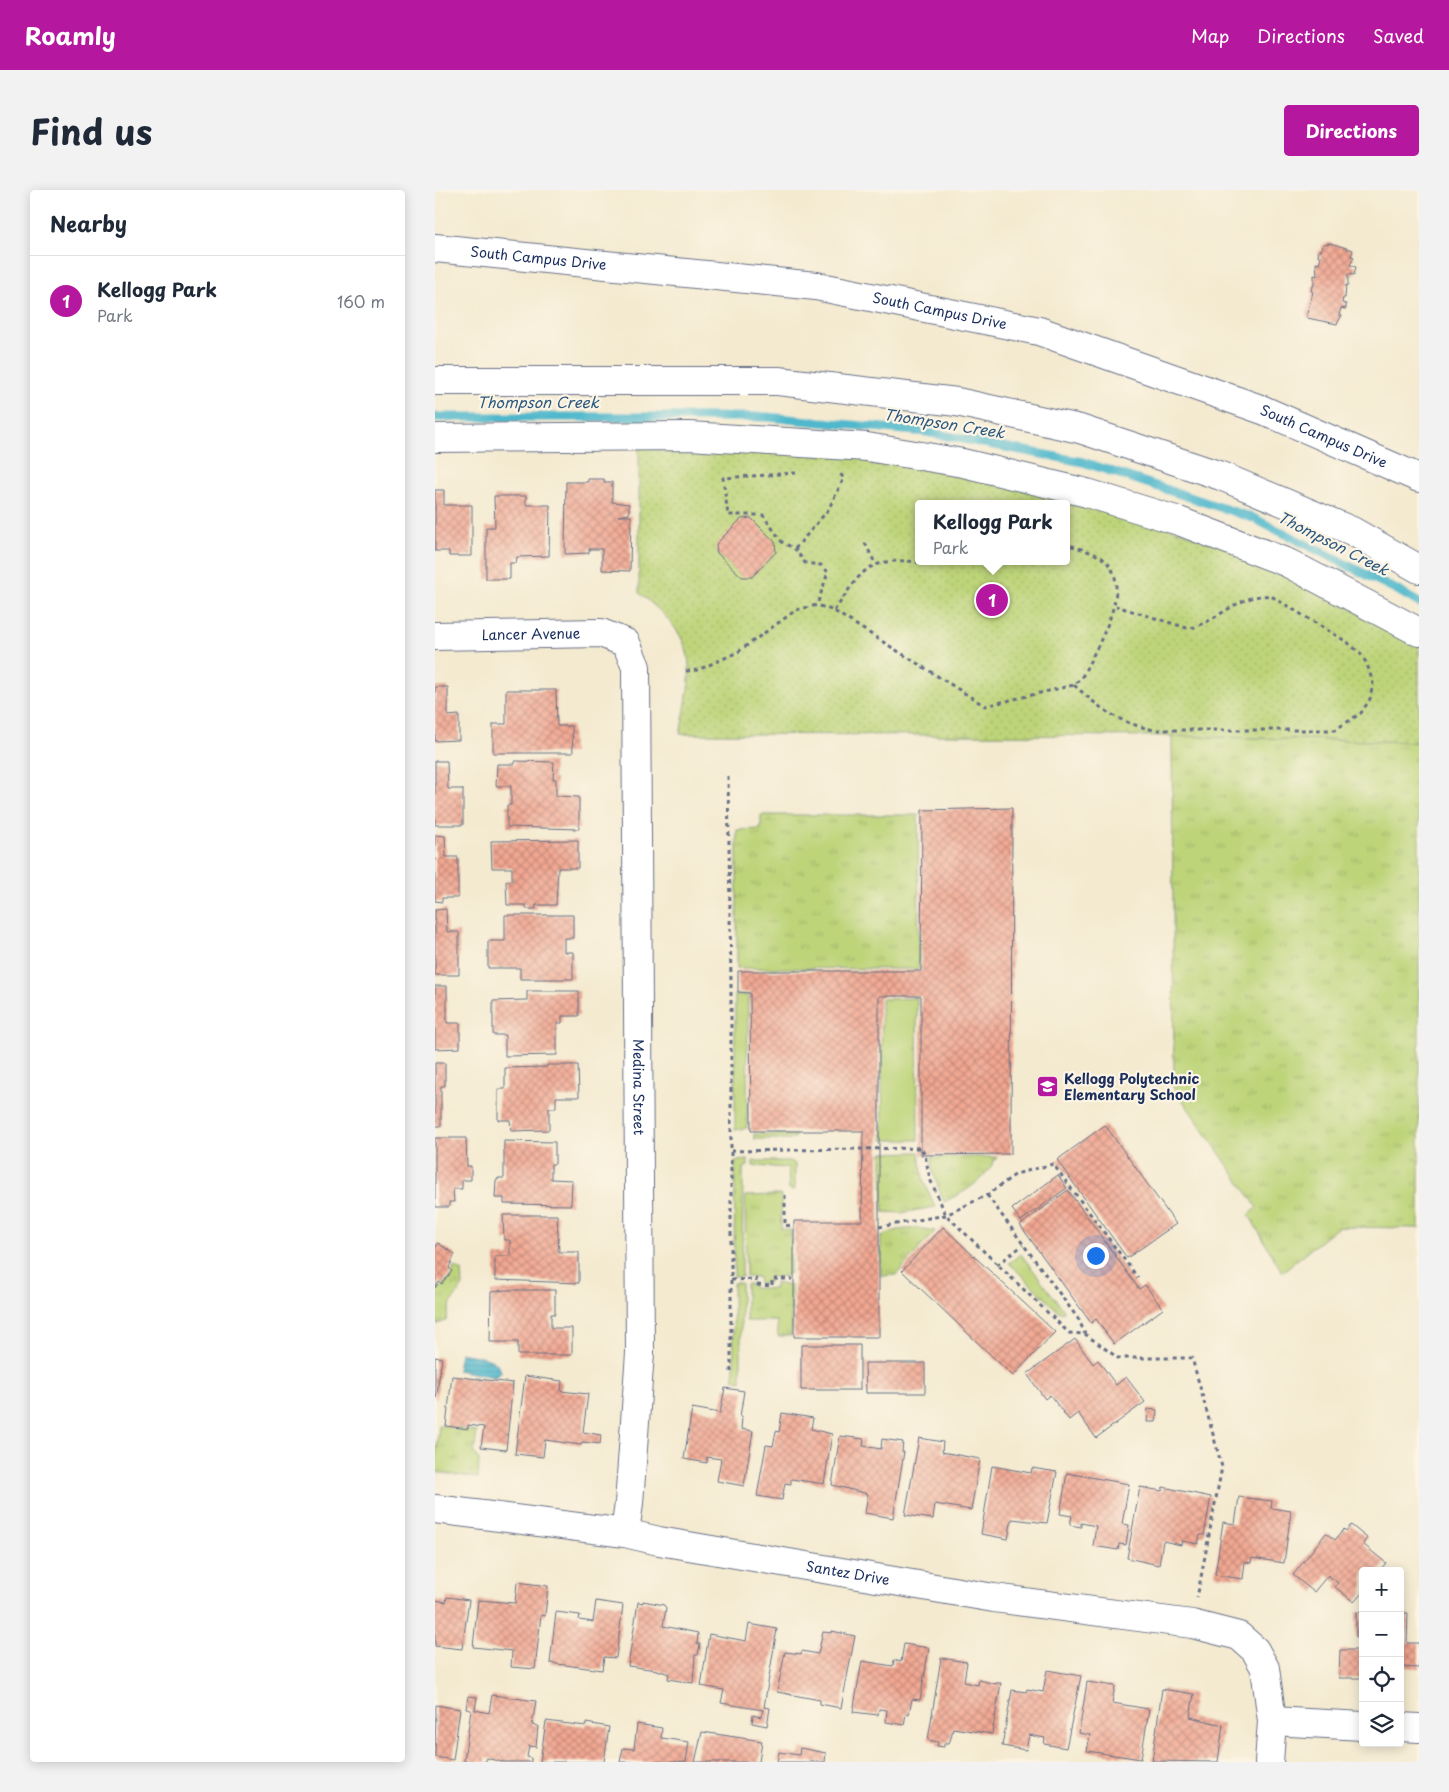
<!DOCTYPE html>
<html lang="en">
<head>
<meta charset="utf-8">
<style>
  body { margin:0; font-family:"Playpen Sans",sans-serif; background:#f2f2f3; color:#1f2937 }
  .controls { position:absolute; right:15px; bottom:15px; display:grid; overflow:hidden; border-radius:5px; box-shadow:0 2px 12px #0003 }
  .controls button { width:45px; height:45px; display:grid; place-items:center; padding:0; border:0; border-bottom:1px solid #e0e1e3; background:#fff; color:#1f2937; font:25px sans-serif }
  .you { position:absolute; left:660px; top:1065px; width:18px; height:18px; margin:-12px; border:4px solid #fff; border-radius:50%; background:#1a73e8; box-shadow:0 0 0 8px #1a73e833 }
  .badge { display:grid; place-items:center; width:32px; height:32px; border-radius:50%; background:#b5179e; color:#fff; font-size:16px; font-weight:700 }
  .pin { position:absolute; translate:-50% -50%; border:2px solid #fff; box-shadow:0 1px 5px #0006 }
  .popup { position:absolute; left:480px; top:310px; width:155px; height:65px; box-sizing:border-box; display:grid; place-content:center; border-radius:5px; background:#fff; filter:drop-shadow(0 1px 4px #0005); font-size:16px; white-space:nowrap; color:#747a83 }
  .popup b { font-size:19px; color:#1f2937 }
  .popup::after { content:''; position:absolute; left:50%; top:100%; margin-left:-10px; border:10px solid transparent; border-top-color:#fff }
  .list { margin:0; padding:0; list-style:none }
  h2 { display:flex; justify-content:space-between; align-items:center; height:65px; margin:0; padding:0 20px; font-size:21px }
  h2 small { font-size:16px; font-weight:400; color:#747a83 }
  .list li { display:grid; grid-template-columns:32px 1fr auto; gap:15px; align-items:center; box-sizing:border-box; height:90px; padding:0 20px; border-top:1px solid #e0e1e3 }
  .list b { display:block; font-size:19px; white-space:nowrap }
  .list p { margin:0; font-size:16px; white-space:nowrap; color:#747a83 }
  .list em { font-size:16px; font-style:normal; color:#747a83 }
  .icon { flex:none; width:28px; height:28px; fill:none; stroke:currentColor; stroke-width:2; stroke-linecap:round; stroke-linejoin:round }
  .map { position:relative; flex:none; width:984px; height:1572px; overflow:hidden; border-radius:5px }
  header { display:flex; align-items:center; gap:30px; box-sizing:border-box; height:70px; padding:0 25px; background:#b5179e; color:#fff }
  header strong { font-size:24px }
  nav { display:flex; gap:28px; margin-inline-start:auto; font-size:18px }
  .intro { display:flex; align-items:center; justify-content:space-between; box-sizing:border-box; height:120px; padding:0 30px }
  h1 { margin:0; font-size:35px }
  .button { padding:12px 22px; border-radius:5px; background:#b5179e; color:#fff; font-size:18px; font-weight:700 }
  main { display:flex; gap:30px; padding:0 30px }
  aside { flex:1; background:#fff; border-radius:5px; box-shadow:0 2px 12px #0003 }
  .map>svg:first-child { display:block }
</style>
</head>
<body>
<header>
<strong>Roamly</strong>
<nav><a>Map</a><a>Directions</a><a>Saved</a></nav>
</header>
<div class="intro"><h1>Find us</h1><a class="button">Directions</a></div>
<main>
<aside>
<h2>Nearby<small></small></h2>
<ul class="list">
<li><span class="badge">1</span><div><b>Kellogg Park</b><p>Park</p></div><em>160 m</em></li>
</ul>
</aside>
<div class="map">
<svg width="984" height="1572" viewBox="0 0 984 1572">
  <defs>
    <pattern id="grass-tufts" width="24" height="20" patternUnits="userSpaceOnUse" patternTransform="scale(1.25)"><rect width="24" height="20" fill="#bdd479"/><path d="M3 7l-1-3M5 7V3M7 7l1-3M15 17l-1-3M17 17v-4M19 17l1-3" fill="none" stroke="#a2b66b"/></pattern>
    <pattern id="park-dots" width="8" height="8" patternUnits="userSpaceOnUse" patternTransform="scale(1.25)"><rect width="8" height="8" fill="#bdd479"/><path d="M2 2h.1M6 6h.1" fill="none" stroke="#a2b66b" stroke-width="1.8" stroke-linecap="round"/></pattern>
    <pattern id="water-rules" width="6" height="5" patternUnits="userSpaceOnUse" patternTransform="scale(1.25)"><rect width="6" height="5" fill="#4fb8cc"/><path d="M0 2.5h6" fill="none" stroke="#4196a9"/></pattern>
    <pattern id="building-cross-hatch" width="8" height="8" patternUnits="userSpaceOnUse" patternTransform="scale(1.25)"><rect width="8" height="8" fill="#f2a791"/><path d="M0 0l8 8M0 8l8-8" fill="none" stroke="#c3887a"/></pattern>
  </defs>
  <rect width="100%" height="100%" fill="#fcf5e5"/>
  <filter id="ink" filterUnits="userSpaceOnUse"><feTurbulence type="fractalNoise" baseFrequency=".02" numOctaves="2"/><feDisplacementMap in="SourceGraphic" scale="10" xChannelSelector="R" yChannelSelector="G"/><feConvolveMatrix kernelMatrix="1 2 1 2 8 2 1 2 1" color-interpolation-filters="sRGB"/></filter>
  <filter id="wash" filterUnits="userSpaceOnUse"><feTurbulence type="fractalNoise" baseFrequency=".0096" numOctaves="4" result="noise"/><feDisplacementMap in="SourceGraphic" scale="20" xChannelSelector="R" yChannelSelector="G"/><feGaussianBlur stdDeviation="1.12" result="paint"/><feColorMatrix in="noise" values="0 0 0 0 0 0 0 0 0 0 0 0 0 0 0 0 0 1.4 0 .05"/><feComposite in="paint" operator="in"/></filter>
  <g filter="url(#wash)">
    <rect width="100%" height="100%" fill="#f4ead0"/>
    <!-- grass -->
    <path fill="url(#grass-tufts)" stroke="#6c826c" d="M 737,546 L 984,552 L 984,1038 L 903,1037 L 847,1082 L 814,1025 L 822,1017 L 739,898 Z
      M 326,625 L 483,625 L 484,779 L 302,778 L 302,640 L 326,639 Z
      M 484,962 L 488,989 L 500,1017 L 467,1023 L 448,1022 L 447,963 Z
      M 496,967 L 562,967 C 547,992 535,999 509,1012 L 498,983 Z
      M 346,1005 L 346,1039 L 356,1040 L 355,1083 L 345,1087 L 334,1087 L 334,1093 L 324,1093 L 323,1087 L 311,1087 L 310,1006 Z
      M 481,1038 L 500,1041 L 461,1085 L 446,1086 L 446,1046 L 463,1040 Z
      M 586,1064 L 628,1119 L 628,1123 L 624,1122 L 574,1073 Z
      M 19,1077 L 27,1081 L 28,1096 L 16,1113 L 11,1131 L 0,1135 L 0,1101 L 17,1087 Z
      M 340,1093 L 356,1096 L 356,1146 L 343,1146 L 342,1131 L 311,1131 L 311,1094 L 317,1094 L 318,1098 L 340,1099 Z
      M 4,1235 L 42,1242 L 39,1263 L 44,1270 L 43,1288 L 0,1282 Z"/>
    <!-- park -->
    <path fill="url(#park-dots)" stroke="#6c826c" fill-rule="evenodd" d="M 204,257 L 441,267 L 674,316 L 823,369 L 984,454 L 984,552 L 737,546 L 245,544 C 259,474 265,451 204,403 ZM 483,314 L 631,314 L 631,371 L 483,371 Z"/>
    <!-- garden -->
    <path fill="#bdd479" stroke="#6c826c" d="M 300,805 L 313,805 L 312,938 L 300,940 Z
      M 482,808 L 483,950 L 448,950 L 446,809 Z
      M 319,944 L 361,945 L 359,949 L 319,949 Z
      M 313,970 L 313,976 L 308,978 L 307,1087 L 299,1087 L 300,971 Z
      M 318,971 L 356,971 L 360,974 L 360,1000 L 354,999 L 353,978 L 318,976 Z
      M 298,1093 L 306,1093 L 306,1191 L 299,1189 Z"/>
    <!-- water -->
    <path fill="url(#water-rules)" stroke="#357495" d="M 25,1163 C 38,1166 63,1166 66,1182 L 60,1187 L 22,1180 Z"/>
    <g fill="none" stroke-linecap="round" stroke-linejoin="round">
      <!-- stream -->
      <path stroke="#4fb8cc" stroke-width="9" d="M 0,227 L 332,227 L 491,242 L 648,272 L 818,328 L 962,400 L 984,413"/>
    </g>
    <g id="blocks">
      <!-- building -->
      <path fill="url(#building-cross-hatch)" d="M 895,53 L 918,60 L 916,66 L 919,67 L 915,75 L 921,77 L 919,85 L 913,84 L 913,96 L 911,95 L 910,108 L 908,108 L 907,113 L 911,114 L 911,119 L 906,118 L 904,125 L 907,125 L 902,134 L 872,128 L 872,123 L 878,102 L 876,101 L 877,96 L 879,96 L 879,85 L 882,86 L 881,73 L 884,74 L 886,66 L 883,66 L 884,60 L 886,61 L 888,54 Z
        M 153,289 L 169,289 L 169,292 L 177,292 L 177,312 L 194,314 L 194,324 L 183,326 L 196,326 L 195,381 L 167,380 L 167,359 L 154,359 L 154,363 L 130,364 L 131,292 L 153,292 Z
        M 0,300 L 9,300 L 9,315 L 37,315 L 37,366 L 14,366 L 14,361 L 0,361 Z
        M 59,306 L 91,306 L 91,315 L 115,315 L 114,366 L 82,367 L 81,373 L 75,373 L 75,389 L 51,389 L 51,337 L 60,337 Z
        M 316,328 L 340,352 L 341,362 L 317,387 L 307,387 L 282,363 L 281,354 L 306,329 Z
        M 0,497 L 13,497 L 13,526 L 24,525 L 24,550 L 0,551 Z
        M 71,500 L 121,500 L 122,536 L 137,536 L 138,563 L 58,563 L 58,534 L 71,534 Z
        M 0,571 L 12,571 L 13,599 L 28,599 L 28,635 L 0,635 Z
        M 80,571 L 119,572 L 118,589 L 121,589 L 121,606 L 144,607 L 144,639 L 72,637 L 72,615 L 76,615 L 76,596 L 61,596 L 62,574 L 80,574 Z
        M 577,618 L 576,964 L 486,965 L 486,806 L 444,806 L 444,1147 L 359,1147 L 359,1031 L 427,1031 L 428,941 L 316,941 L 315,803 L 303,802 L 303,781 L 486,781 L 487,620 Z
        M 0,645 L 10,646 L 11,667 L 23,667 L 23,708 L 7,708 L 7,712 L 0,711 Z
        M 143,650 L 143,678 L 123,678 L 121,715 L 101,715 L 101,719 L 91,719 L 91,715 L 72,715 L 71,691 L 77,691 L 77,678 L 57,678 L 56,651 Z
        M 11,719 L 12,742 L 24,742 L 24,785 L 0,785 L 0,720 Z
        M 70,725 L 138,725 L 138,748 L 129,748 L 129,762 L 138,762 L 138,789 L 85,789 L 85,778 L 53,778 L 53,751 L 70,751 Z
        M 0,796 L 12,796 L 12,833 L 25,833 L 25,858 L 0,859 Z
        M 92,801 L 144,801 L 144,826 L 127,826 L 127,833 L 122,833 L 122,865 L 70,866 L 70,845 L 58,845 L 58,811 L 92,810 Z
        M 0,873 L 10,873 L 10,896 L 6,896 L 6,936 L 0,936 Z
        M 112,875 L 143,875 L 144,907 L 121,907 L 121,918 L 114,918 L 114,940 L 76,941 L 75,930 L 63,930 L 63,899 L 70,899 L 70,878 L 112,877 Z
        M 670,935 L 741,1034 L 692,1068 L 622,970 Z
        M 0,948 L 31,948 L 32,976 L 36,976 L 36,990 L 27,990 L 27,999 L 18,999 L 19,1012 L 14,1012 L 14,1017 L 1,1017 L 0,1012 Z
        M 69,951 L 120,952 L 120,974 L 116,974 L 116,989 L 137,990 L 136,1015 L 69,1014 L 69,1008 L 60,1008 L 61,990 L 63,990 L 63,988 L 69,988 Z
        M 623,985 L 632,998 L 586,1031 L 577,1019 Z
        M 633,1000 L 704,1099 L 710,1095 L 728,1119 L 679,1154 L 661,1129 L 656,1133 L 585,1035 Z
        M 68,1025 L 122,1025 L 124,1062 L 144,1062 L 144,1093 L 60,1090 L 60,1066 L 75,1066 L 75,1050 L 69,1050 Z
        M 508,1037 L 620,1142 L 578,1186 L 467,1081 Z
        M 3,1053 L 20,1064 L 14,1078 L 17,1081 L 7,1094 L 4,1092 L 0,1098 L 0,1058 Z
        M 70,1100 L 120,1100 L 120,1124 L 116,1124 L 116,1138 L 137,1138 L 137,1165 L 83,1165 L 83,1152 L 55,1152 L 56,1102 Z
        M 640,1149 L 658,1174 L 663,1170 L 681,1195 L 691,1187 L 710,1212 L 661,1248 L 643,1223 L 634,1230 L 615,1205 L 610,1209 L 592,1184 Z
        M 366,1155 L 425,1155 L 425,1200 L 366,1200 Z
        M 0,1167 L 7,1168 L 1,1209 L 0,1209 Z
        M 430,1173 L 490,1173 L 490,1203 L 431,1203 Z
        M 17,1186 L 78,1193 L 71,1260 L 46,1257 L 49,1237 L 33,1235 L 33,1239 L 11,1236 Z
        M 90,1186 L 127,1191 L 126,1201 L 153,1204 L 148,1242 L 166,1245 L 165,1254 L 147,1252 L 146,1255 L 110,1250 L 108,1267 L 80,1264 Z
        M 290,1198 L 309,1201 L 305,1227 L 307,1227 L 306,1239 L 318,1241 L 309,1296 L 282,1291 L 286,1269 L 272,1267 L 272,1273 L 249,1269 L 257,1218 L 285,1223 Z
        M 713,1219 L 722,1220 L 721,1232 L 712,1232 Z
        M 347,1223 L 378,1228 L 376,1239 L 397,1244 L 389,1294 L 356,1289 L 356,1294 L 350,1293 L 347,1310 L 322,1306 L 331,1255 L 338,1256 L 341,1241 L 344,1242 Z
        M 405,1246 L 429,1249 L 428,1256 L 446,1259 L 447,1249 L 468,1252 L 467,1262 L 469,1262 L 458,1328 L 430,1323 L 433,1304 L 397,1295 Z
        M 484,1248 L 508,1252 L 507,1262 L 545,1269 L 536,1320 L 500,1314 L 498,1329 L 470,1325 Z
        M 557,1276 L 596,1283 L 597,1278 L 622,1282 L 612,1333 L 577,1329 L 573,1349 L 546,1344 Z
        M 632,1283 L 694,1294 L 687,1334 L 694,1335 L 691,1355 L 684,1354 L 683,1360 L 658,1356 L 661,1336 L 646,1333 L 646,1337 L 635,1335 L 637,1326 L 625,1324 Z
        M 705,1297 L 727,1301 L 728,1297 L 776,1307 L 769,1345 L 765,1345 L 763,1354 L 747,1351 L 746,1355 L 728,1351 L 724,1375 L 692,1368 Z
        M 804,1307 L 837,1311 L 836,1318 L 856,1321 L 849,1373 L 817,1368 L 816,1373 L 810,1372 L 808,1389 L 780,1385 L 788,1332 L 800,1334 Z
        M 916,1335 L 932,1348 L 928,1354 L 951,1373 L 944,1381 L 928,1381 L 928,1402 L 919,1412 L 900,1397 L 903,1393 L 893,1385 L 879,1402 L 858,1385 L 891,1343 L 900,1350 L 909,1339 L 911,1341 Z
        M 82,1392 L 113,1396 L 110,1426 L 106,1425 L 100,1479 L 76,1477 L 77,1461 L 38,1457 L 43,1410 L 80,1413 Z
        M 12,1407 L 34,1410 L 27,1459 L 0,1456 L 0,1410 L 11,1412 Z
        M 161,1411 L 188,1415 L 181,1468 L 169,1467 L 167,1480 L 115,1473 L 121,1422 L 145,1425 L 144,1430 L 158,1432 Z
        M 208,1411 L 229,1415 L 231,1418 L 228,1436 L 263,1443 L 262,1454 L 265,1454 L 263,1465 L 260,1465 L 258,1493 L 233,1489 L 234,1484 L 222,1480 L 193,1476 L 203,1412 L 208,1413 Z
        M 921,1422 L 928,1423 L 928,1447 L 921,1447 Z
        M 965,1423 L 973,1423 L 972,1453 L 984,1453 L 984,1478 L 965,1477 Z
        M 314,1434 L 342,1439 L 329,1517 L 335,1518 L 332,1536 L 317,1533 L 318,1525 L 326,1527 L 328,1520 L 286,1513 L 289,1500 L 266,1496 L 274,1444 L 311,1451 Z
        M 397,1441 L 420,1446 L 406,1518 L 385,1514 L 385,1510 L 342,1502 L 350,1462 L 366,1464 L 367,1461 L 383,1464 L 388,1442 L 397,1443 Z
        M 926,1452 L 928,1488 L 904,1488 L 905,1460 L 926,1460 Z
        M 469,1454 L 494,1458 L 485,1510 L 477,1509 L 474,1524 L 471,1524 L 469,1535 L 451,1532 L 452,1520 L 444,1519 L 443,1525 L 418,1522 L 427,1471 L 458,1476 L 459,1470 L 466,1472 Z
        M 506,1468 L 532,1472 L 529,1492 L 543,1495 L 544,1490 L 561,1494 L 561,1493 L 566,1493 L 557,1544 L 518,1538 L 516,1548 L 514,1553 L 509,1553 L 509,1557 L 502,1556 L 503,1552 L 493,1550 Z
        M 612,1480 L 646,1486 L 631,1558 L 609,1554 L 610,1548 L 594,1545 L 591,1560 L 567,1556 L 577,1500 L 591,1502 L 592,1499 L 608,1502 Z
        M 652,1492 L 680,1496 L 677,1513 L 714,1519 L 706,1569 L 652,1561 L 655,1545 L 644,1543 Z
        M 727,1499 L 759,1504 L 755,1527 L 788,1535 L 783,1572 L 717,1571 Z
        M 57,1505 L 101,1511 L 97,1535 L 103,1536 L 101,1557 L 94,1556 L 92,1567 L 96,1568 L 96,1572 L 67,1572 L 51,1568 L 51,1572 L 29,1571 L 36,1520 L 31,1519 L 33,1506 L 42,1507 L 40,1520 L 54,1523 Z
        M 1,1515 L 25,1519 L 18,1570 L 0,1567 Z
        M 111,1531 L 151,1536 L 151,1533 L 174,1537 L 169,1572 L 105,1572 Z
        M 202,1534 L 227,1538 L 226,1548 L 254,1552 L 251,1572 L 185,1572 L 188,1558 L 199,1559 Z
        M 267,1542 L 327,1551 L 324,1572 L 260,1572 Z
        M 365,1558 L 391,1563 L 390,1572 L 342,1572 L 344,1562 L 364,1565 Z"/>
    </g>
  </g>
  <g filter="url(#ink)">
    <use href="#blocks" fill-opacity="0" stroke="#677086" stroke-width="1"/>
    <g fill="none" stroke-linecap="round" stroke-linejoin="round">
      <defs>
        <g id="minor">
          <path id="s1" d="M 0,58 L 381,96 L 604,141 L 828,220 L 984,288"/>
          <path d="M 0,191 L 343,191 L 522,212 L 645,239 L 786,286 L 917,341 L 984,379"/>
          <path d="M 0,248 L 254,246 L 432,257 L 528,273 L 652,303 L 744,331 L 853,373 L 984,442"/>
          <path id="s2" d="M 0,446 L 166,443 L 191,453 L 201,477 L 205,1163 L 194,1313 L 190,1343"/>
          <path id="s3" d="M 0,1319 L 190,1343 L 224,1351 L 559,1408 L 757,1434 L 804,1446 L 820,1460 L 830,1478 L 837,1531 L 834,1572"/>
          <path d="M 837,1531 L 928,1536"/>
          <path d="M 965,1537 L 984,1538"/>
        </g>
      </defs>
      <!-- minor casing -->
      <use href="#minor" stroke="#677086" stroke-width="30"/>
      <!-- path -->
      <path stroke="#677086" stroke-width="3" stroke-dasharray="4 4" stroke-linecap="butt" d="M 361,283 L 288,288 L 293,325 L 328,325 L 347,352 L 360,359 L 370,373 L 386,375 L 393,382 L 382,415
        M 430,353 L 440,373
        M 360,359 L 393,320 L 409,288 L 404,283
        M 399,421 C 423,388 427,369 473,371 C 484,372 497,375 507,371
        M 251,481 L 263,480 L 303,462 L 361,420 L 382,415 L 399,421 L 550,516 L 639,495 L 647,487 C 660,459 703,394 667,368 C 656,361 642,358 631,354
        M 639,495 C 667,520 682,532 719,540 L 900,540 L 926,523 L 935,509 L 938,493 L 932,474 L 925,463 L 912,452 L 836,406 C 806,403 786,428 760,437 L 752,438 L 681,416
        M 293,586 L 296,793 L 296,1186
        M 296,961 L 486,958 L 490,965 L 495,989 L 511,1025 L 634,1143 L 650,1144 L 683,1168 L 757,1168 L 787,1277 L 762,1408
        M 350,1005 L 350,1036 L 357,1035
        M 552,1005 L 644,1130 L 650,1144
        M 444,1037 L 511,1025 L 552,1005 L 581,984 L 618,974 L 703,1088
        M 562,1075 L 588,1055
        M 296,1090 L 321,1089 L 321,1095 L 337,1096 L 337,1089 L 357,1089"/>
      <!-- minor -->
      <use href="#minor" stroke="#fff" stroke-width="28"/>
    </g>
  </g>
  <!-- icons -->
  <defs>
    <symbol id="school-square" viewBox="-11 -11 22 22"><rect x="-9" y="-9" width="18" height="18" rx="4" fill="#b5179e" stroke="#fcf5e5"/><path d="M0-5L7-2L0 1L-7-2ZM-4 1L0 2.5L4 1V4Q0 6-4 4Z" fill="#fff"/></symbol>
  </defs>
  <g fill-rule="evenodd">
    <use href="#school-square" x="600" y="884" width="25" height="25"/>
  </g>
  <g text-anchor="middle" stroke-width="4.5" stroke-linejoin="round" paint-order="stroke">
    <!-- street labels -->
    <g font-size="14" fill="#1b2f5e" stroke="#fcf5e5">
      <text dy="5" stroke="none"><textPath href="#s1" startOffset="104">South Campus Drive</textPath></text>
      <text dy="5" stroke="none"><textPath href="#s1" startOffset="509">South Campus Drive</textPath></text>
      <text dy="5" stroke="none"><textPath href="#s1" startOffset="914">South Campus Drive</textPath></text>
      <text dy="5" stroke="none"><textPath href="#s2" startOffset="96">Lancer Avenue</textPath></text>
      <text dy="5" stroke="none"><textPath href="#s2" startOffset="639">Medina Street</textPath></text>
      <text dy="5" stroke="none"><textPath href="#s3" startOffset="418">Santez Drive</textPath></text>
    </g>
    <!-- poi labels -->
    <g font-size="14" font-weight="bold" fill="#1b2f5e" stroke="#fcf5e5" text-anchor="start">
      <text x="629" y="894">Kellogg Polytechnic<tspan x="629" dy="16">Elementary School</tspan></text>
    </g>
    <!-- water labels -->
    <g font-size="15" font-style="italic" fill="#2b587f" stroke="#fcf5e5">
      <text x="103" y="218">Thompson Creek</text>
      <text transform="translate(509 234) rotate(9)" y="5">Thompson Creek</text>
      <text transform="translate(898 354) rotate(27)" y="5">Thompson Creek</text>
    </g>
  </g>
</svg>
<div class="controls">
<button>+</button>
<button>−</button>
<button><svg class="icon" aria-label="locate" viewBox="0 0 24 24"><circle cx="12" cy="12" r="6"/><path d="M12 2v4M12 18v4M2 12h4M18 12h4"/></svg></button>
<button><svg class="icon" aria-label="layers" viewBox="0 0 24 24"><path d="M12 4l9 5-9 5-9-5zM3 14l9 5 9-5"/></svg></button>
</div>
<div class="you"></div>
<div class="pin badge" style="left:557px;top:410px">1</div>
<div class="popup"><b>Kellogg Park</b>Park</div>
</div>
</main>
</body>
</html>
